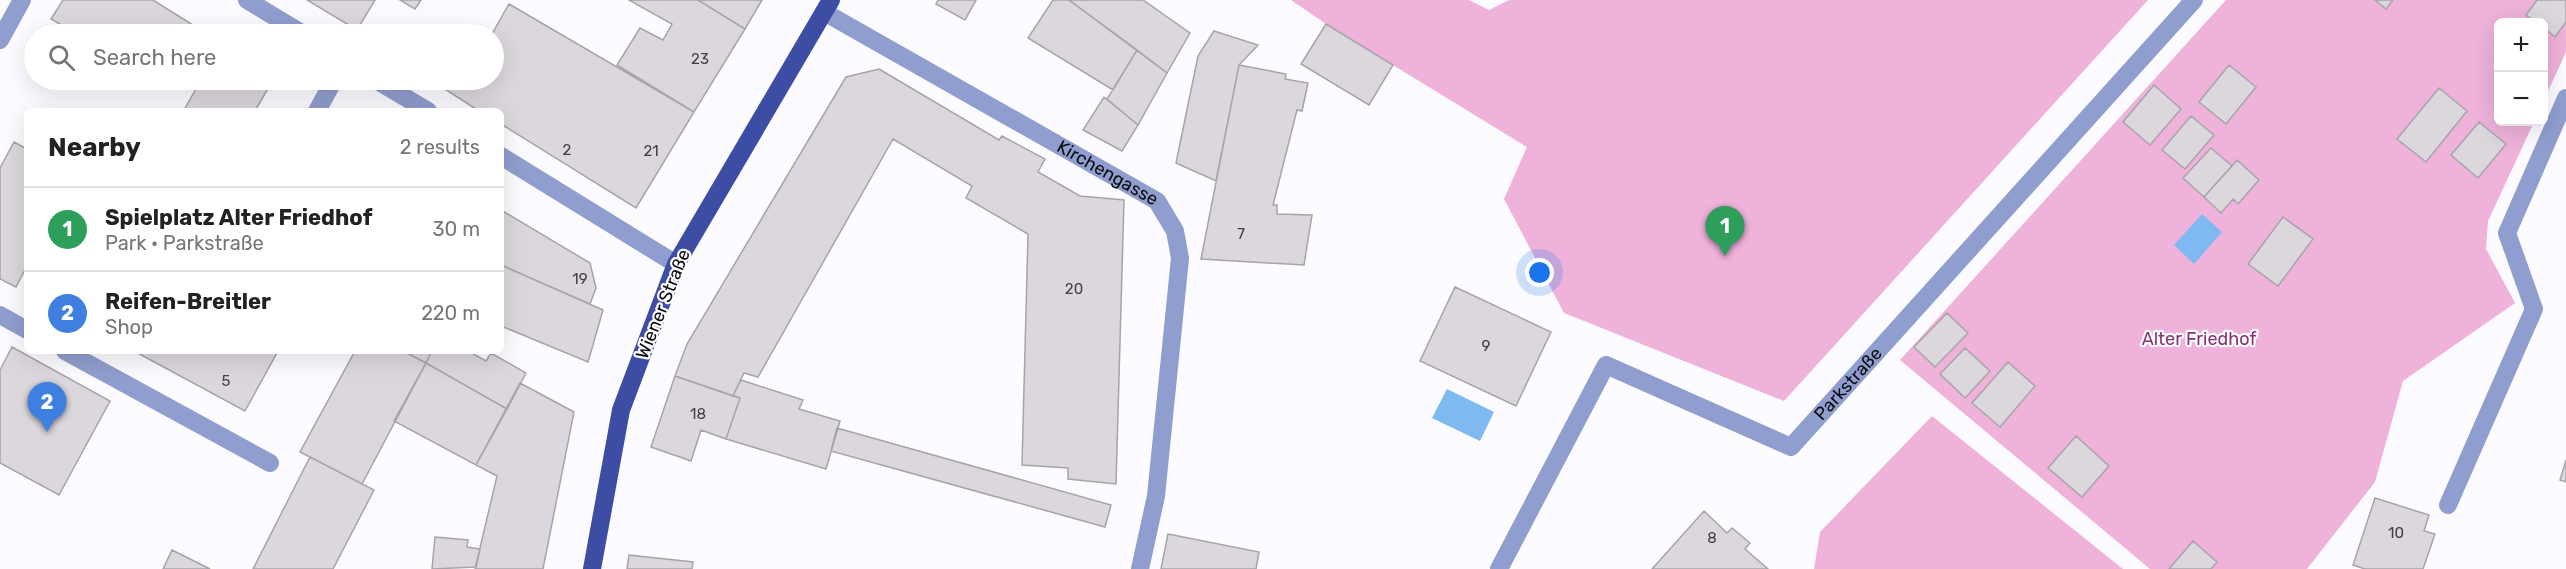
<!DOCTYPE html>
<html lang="en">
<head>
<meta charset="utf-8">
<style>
  body { margin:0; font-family:Rubik,sans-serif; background:#f6f6f6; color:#222 }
  .controls { position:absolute; right:18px; top:18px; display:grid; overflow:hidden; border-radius:9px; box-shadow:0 6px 24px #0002 }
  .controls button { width:54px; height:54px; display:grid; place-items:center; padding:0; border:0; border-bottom:2px solid #e0e0e0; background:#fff; color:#222; font:30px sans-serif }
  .you { position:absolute; left:1540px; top:273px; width:21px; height:21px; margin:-15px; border:4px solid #fff; border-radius:50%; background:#1a73e8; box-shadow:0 0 0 9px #1a73e833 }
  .badge { display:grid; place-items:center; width:39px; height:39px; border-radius:50%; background:#ea580c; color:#fff; font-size:20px; font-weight:700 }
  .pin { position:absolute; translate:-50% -50px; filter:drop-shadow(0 2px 3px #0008) }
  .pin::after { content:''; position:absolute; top:32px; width:21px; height:18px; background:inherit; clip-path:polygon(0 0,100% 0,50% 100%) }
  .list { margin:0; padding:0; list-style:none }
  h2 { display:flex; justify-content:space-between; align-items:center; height:78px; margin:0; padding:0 24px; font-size:26px }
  h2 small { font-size:20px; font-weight:400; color:#767676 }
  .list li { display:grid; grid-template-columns:39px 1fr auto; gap:18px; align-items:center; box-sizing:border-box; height:84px; padding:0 24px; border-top:2px solid #e0e0e0 }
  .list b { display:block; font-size:22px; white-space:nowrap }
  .list p { margin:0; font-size:20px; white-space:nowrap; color:#767676 }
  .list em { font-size:20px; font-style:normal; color:#767676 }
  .icon { flex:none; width:33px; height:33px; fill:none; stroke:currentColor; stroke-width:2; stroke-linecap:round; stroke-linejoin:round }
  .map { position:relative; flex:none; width:2566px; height:569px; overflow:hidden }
  .search { position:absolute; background:#fff; box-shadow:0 6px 24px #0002; left:24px; top:24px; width:480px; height:66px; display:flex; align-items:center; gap:15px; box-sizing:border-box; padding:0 21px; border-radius:33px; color:#767676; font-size:22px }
  .panel { position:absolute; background:#fff; box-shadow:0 6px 24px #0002; left:24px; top:108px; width:480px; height:246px; border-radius:9px }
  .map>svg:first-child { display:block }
</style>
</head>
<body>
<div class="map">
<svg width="2566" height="569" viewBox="0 0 2566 569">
  <rect width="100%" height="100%" fill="#fcfbff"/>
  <!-- green -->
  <path fill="#eeb2db" d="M 1291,0 L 1469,0 L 1489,10 L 1509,0 L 2148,0 L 1784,401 L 1564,313 L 1504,199 L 1527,147 L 1326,24 Z
    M 2226,0 L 2566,0 L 2566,52 L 2544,100 L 2544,22 L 2498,22 L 2498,122 L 2534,122 L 2488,221 L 2486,249 L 2515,303 L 2403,381 L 2375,482 L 2307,569 L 2150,569 L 1900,360 Z
    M 1932,416 L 2123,569 L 1814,569 L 1820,532 Z"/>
  <!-- water -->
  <path fill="#7fb9f2" d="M 2202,214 L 2222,232 L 2194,264 L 2174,245 Z
    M 1447,389 L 1494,412 L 1480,441 L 1432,418 Z"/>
  <!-- building -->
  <path fill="#dbd7dd" stroke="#a7a4a9" stroke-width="1.5" d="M 63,0 L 153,0 L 201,30 L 198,34 L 77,34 L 51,19 Z
    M 307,0 L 375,0 L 357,30 Z
    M 400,0 L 421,0 L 415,9 Z
    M 629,0 L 698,0 L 745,29 L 694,112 L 617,65 L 640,28 L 663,40 L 672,24 Z
    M 698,0 L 762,0 L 745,29 Z
    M 938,0 L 976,0 L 965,20 L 936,4 Z
    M 1053,0 L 1069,0 L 1137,50 L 1113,90 L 1028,38 Z
    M 1069,0 L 1143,0 L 1190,33 L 1167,73 Z
    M 2375,0 L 2393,0 L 2386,9 Z
    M 2537,0 L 2566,0 L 2566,22 L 2555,37 L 2544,28 L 2544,22 L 2536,22 L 2526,15 Z
    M 509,4 L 694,112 L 636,208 L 501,124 L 501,111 L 479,111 L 440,86 L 444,80 L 494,80 L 492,34 Z
    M 1326,24 L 1393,65 L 1369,105 L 1301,64 Z
    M 1214,31 L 1258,45 L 1239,65 L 1216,181 L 1176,163 L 1198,56 Z
    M 1137,50 L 1167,73 L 1138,125 L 1107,99 Z
    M 1239,65 L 1286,74 L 1285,79 L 1308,83 L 1302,111 L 1297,110 L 1273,205 L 1277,205 L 1277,214 L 1312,215 L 1304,265 L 1201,259 Z
    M 2229,65 L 2256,87 L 2226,124 L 2199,102 Z
    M 879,69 L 999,140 L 1002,136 L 1045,159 L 1038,172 L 1080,196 L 1124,200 L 1116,484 L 1068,479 L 1068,468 L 1022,465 L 1028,234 L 966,198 L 972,186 L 893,139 L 758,377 L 744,373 L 733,396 L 675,376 L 687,344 L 846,77 Z
    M 201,80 L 273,80 L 255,111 L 187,111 L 184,110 Z
    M 2154,85 L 2181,109 L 2150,145 L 2123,122 Z
    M 2439,88 L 2467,111 L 2426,162 L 2397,139 Z
    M 1104,97 L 1138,125 L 1122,151 L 1083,130 Z
    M 2191,116 L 2214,135 L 2185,169 L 2162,150 Z
    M 2479,122 L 2506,144 L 2478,178 L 2451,155 Z
    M 14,142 L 27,149 L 27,266 L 16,287 L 0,279 L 0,168 Z
    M 2211,148 L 2232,166 L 2204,197 L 2183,178 Z
    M 2237,160 L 2259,180 L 2238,204 L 2233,199 L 2221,213 L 2204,197 Z
    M 501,210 L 590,263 L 596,288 L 590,304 L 501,265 Z
    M 2283,217 L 2313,239 L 2278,286 L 2248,264 Z
    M 501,265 L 603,310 L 588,362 L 501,326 Z
    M 1455,287 L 1551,332 L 1516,406 L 1420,361 Z
    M 1947,313 L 1968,333 L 1935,367 L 1914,347 Z
    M 12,347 L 110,401 L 59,495 L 0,463 L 0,370 Z
    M 1965,348 L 1990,371 L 1965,398 L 1940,374 Z
    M 134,351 L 278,351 L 245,411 Z
    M 355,351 L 403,351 L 426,363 L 362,484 L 300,452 Z
    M 403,351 L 432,351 L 426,363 Z
    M 432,351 L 468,351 L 486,361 L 491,353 L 526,373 L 507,409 L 426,363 Z
    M 2008,362 L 2035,386 L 2000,427 L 1972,403 Z
    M 426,363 L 507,409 L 476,465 L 394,421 Z
    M 675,376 L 740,398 L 726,439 L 701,430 L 691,461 L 651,447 Z
    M 741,380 L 803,400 L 799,409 L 840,421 L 826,469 L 726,439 L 740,398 L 733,396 Z
    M 520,383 L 574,412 L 543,569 L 475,569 L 497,476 L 476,465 Z
    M 837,428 L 1111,505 L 1105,527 L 831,451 Z
    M 2076,436 L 2109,466 L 2082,497 L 2048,468 Z
    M 310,457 L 374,490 L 333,569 L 253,569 Z
    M 2566,460 L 2566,482 L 2560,480 Z
    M 2375,498 L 2429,515 L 2424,531 L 2435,534 L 2423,569 L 2365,569 L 2353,565 Z
    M 1704,511 L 1727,533 L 1732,528 L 1750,543 L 1745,549 L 1768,569 L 1652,569 Z
    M 1168,534 L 1259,552 L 1256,569 L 1161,569 Z
    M 435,537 L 468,540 L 467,547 L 480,549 L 476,567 L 432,569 Z
    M 2193,541 L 2217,562 L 2211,569 L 2169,569 Z
    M 172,550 L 210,569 L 163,569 Z
    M 629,555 L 693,562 L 692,569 L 627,569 Z"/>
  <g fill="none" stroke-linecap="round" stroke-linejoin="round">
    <!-- minor -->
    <g stroke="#909ecf" stroke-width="18">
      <path d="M 247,0 L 303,34"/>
      <path id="s1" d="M 824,12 L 1157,201 L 1175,231 L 1180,258 L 1156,496 L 1140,569"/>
      <path d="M 0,40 L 22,0"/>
      <path d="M 376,80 L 428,111"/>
      <path d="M 317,111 L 334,80"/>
      <path d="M 501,156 L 676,264"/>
      <path d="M 0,315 L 27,330"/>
      <path d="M 65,351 L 270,463"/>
      <path d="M 2448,505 L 2534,309 L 2507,233 L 2566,98"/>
      <path id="s2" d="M 1499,569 L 1606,365 L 1791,447 L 2194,0"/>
    </g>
    <!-- major -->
    <path stroke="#3d4da3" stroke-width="18" d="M 592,569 L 621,410 L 676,264 L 831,0"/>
  </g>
  <g text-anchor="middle" stroke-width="4.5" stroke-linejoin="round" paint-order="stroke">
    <!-- number labels -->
    <g font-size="15" fill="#403f42">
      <text x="700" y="64">23</text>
      <text x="567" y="155">2</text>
      <text x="651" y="156">21</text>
      <text x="1241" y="239">7</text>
      <text x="580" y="284">19</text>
      <text x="1074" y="294">20</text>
      <text x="1486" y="351">9</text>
      <text x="226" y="386">5</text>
      <text x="698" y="419">18</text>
      <text x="2396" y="538">10</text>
      <text x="1712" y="543">8</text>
    </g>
    <!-- street labels -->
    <g font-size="18" fill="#0c0c0e" stroke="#fcfbff">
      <text dy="6" stroke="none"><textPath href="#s1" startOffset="326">Kirchengasse</textPath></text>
      <text transform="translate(663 304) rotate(-68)" y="6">Wiener Straße</text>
      <text dy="6" stroke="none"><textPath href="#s2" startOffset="518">Parkstraße</textPath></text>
    </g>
    <!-- park labels -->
    <g font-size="18" fill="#843470" stroke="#fcfbff">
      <text x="2199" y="345">Alter Friedhof</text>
    </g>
  </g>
</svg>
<div class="controls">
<button>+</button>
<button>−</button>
</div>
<div class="you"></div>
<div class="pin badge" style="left:1725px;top:256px;background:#2e9e5b">1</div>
<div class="pin badge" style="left:47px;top:432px;background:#3f7fe0">2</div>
<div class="search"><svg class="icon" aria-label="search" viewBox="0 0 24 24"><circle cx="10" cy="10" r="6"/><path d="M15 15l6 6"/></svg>Search here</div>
<section class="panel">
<h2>Nearby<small>2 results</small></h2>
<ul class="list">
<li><span class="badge" style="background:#2e9e5b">1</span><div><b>Spielplatz Alter Friedhof</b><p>Park · Parkstraße</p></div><em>30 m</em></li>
<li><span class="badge" style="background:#3f7fe0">2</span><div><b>Reifen-Breitler</b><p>Shop</p></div><em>220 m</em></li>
</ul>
</section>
</div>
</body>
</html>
